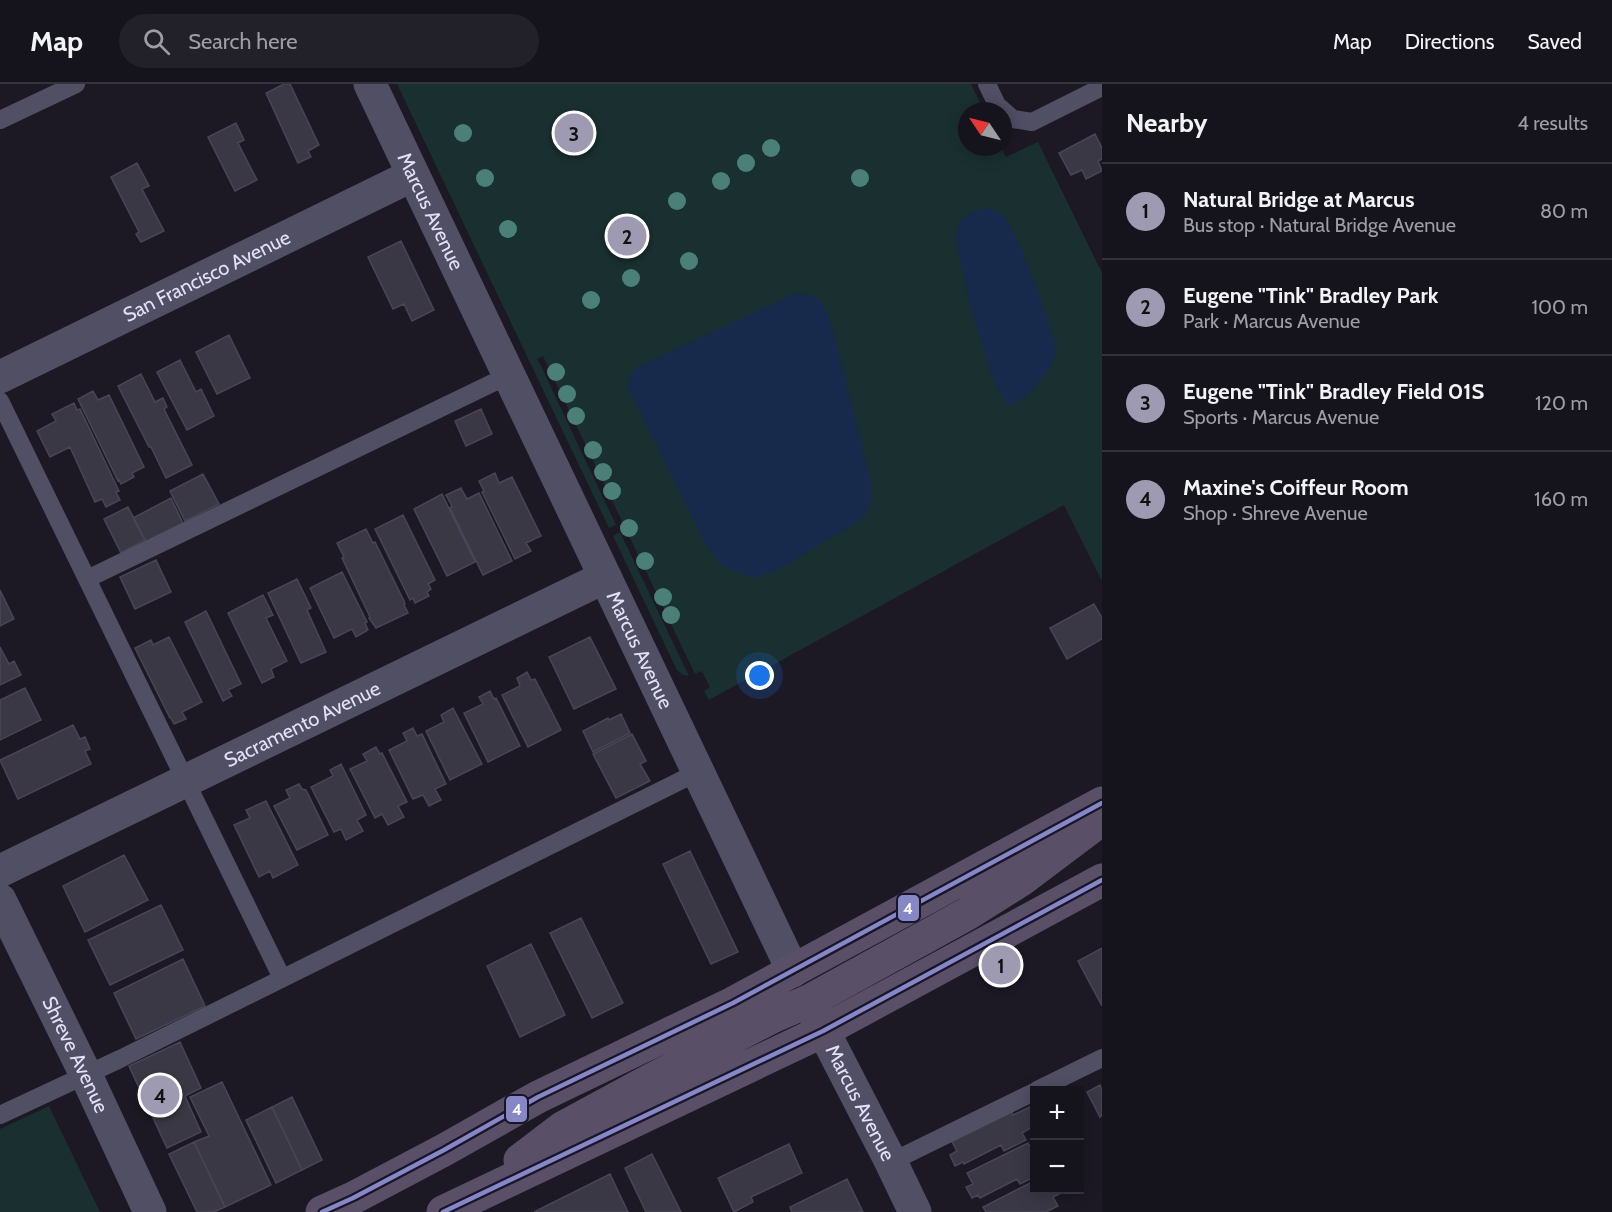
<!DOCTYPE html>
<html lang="en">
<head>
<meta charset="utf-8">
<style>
  body { margin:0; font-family:Cabin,sans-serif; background:#222029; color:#f1f3f6 }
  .controls { position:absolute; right:18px; bottom:18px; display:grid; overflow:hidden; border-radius:0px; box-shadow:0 3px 15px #0003 }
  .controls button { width:54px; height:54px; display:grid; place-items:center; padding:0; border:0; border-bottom:2px solid #34323b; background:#15131c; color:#f1f3f6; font:30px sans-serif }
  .compass { position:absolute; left:958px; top:18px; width:54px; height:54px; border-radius:50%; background:#15131c; box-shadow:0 3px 15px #0003; rotate:305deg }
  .you { position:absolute; left:760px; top:592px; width:21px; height:21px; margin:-15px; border:4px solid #fff; border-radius:50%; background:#1a73e8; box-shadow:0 0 0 9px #1a73e833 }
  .badge { display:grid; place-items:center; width:39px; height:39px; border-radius:50%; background:#9e9ab1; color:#111; font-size:20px; font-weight:700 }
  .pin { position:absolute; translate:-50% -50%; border:3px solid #fff; box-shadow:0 2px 6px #0006 }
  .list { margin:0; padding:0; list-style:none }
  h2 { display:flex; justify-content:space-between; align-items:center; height:78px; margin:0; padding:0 24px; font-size:26px }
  h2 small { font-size:20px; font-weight:400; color:#9d9ea3 }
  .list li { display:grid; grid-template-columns:39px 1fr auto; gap:18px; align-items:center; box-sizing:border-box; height:96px; padding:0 24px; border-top:2px solid #34323b }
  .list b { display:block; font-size:22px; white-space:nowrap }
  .list p { margin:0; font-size:20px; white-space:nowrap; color:#9d9ea3 }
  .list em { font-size:20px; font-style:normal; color:#9d9ea3 }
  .icon { flex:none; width:33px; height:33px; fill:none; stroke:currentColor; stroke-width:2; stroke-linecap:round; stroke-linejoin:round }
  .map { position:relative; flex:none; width:1102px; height:1128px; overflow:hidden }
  header { display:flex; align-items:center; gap:36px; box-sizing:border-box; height:84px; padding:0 30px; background:#15131c; border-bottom:2px solid #34323b }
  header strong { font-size:28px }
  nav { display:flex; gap:33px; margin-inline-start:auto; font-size:21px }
  .search { width:420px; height:54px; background:#222029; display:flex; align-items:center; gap:15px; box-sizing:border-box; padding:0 21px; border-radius:33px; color:#9d9ea3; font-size:22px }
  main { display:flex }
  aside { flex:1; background:#15131c }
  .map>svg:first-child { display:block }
</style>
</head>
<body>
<header>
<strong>Map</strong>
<div class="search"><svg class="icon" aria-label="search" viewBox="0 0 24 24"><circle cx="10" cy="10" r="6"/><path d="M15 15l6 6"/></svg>Search here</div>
<nav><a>Map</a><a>Directions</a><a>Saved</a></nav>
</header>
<main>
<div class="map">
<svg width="1102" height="1128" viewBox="0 0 1102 1128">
  <rect width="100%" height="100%" fill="#1c1925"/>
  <!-- green -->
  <path fill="#192f30" d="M 397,0 L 971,0 L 984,27 L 967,27 L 967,63 L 1001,63 L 1006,73 L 1038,58 L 1102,189 L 1102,497 L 1064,421 L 709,616 L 704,607 L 710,603 L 702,587 L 695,590 L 543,272 L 537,275 L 540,280 L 616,441 L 609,444 Z
    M 620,448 L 689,592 L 683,591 L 677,586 L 613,452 Z
    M 49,1022 L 100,1128 L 0,1128 L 0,1045 Z"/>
  <!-- water -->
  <path fill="#172a4b" d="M 989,124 C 994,127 1001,129 1005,133 C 1014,142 1056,253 1056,267 C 1056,282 1030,310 1018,318 C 1015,320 1012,321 1009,322 C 995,304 989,284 983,263 C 974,236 967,211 962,182 C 960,171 955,157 957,146 C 960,130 976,126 989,124 Z
    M 794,210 C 820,210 818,212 830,234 L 871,398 L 871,419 L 863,434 L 782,484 L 755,494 L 734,487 L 719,478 L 705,459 L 628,303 L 630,293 L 636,284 Z"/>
  <!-- building -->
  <path fill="#3b3846" stroke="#494557" stroke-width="1.5" d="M 284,0 L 290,0 L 319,61 L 308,67 L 311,73 L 298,79 L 266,9 Z
    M 236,39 L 244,56 L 238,59 L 257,96 L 235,107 L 208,53 Z
    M 1095,50 L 1102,64 L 1102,75 L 1098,77 L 1102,87 L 1086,95 L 1082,86 L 1071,91 L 1059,69 Z
    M 137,79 L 149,102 L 142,105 L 164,147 L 141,158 L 136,150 L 139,148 L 111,93 Z
    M 401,157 L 434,226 L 412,237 L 404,220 L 393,225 L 368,173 Z
    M 229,251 L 250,294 L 217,310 L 196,268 Z
    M 180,276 L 196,308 L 201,305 L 214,332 L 187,346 L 157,288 Z
    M 141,290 L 155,318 L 163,314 L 167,323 L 164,325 L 192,381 L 166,394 L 151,363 L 149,363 L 118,302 Z
    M 93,307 L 98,316 L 109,311 L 144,383 L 132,389 L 134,393 L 121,400 L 119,396 L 118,397 L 78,315 Z
    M 74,319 L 77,326 L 80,325 L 119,407 L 116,408 L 120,416 L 106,423 L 102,415 L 95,418 L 70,363 L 50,373 L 37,347 L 56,337 L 52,330 Z
    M 481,325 L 492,350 L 466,362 L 455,337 Z
    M 495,389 L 499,399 L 512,393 L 541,452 L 526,459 L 531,467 L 515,475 L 482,408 L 484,407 L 479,397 Z
    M 203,390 L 219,420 L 185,437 L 170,407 Z
    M 461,404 L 467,415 L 479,409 L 512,477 L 483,491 L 450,424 L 452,422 L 446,411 Z
    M 442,410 L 475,478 L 447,492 L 414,425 Z
    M 171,414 L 183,439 L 146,458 L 133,434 Z
    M 128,423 L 145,456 L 121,469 L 104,435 Z
    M 403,431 L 435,496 L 428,500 L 431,505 L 427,508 L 429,512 L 415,519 L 413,514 L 410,516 L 375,445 Z
    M 366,445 L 373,459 L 375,458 L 404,517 L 405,520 L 404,521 L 408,529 L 376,544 L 369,534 L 370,533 L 342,474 L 344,473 L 337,459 Z
    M 156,476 L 171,508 L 135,525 L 120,493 Z
    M 342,488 L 367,538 L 365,539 L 368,546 L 356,553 L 352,545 L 334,554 L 310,504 Z
    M 297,495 L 311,524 L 307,526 L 326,568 L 301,579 L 268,509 Z
    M 0,506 L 14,535 L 0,542 Z
    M 263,511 L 273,531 L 266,534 L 287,577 L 271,585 L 274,593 L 262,599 L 228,529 Z
    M 1094,520 L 1102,534 L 1102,555 L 1067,575 L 1050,544 Z
    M 206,527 L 241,600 L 228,606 L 232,612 L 223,617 L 185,538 Z
    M 169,553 L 202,618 L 182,628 L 186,635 L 174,640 L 171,634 L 170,634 L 135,564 L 151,556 L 153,561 Z
    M 590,553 L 616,605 L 574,625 L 549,573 Z
    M 0,563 L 9,580 L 14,577 L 21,591 L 0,601 Z
    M 527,588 L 531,596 L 535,595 L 561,646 L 528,663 L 502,611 L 520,602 L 517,594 Z
    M 25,604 L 41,636 L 0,656 L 0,616 Z
    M 490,607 L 494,615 L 496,614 L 520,662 L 488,678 L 464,629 L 483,620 L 479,613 Z
    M 453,624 L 482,680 L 450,696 L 426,647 L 444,638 L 441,631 Z
    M 621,630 L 630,649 L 593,668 L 583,647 L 608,634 L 609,636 Z
    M 73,641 L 80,655 L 85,653 L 90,665 L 85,667 L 91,680 L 18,715 L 0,676 Z
    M 413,644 L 417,652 L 422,650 L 446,700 L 435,705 L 441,716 L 429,722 L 423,711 L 413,715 L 389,666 L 407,657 L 403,649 Z
    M 632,650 L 646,677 L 640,680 L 650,697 L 616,714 L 593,670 Z
    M 376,663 L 380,670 L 382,669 L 407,718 L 398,722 L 404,733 L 388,741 L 382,730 L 375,734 L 350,685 L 367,677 L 363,670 Z
    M 341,680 L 366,731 L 357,736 L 363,747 L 346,756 L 341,745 L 334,748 L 311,703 L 333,692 L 330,686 Z
    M 299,700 L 302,705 L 306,706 L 328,751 L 297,766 L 274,722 L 290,714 L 286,706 Z
    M 266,717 L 298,781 L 273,794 L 270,787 L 259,793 L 234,741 L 250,734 L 246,726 Z
    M 690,767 L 738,868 L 711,880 L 663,780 Z
    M 124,771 L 148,816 L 85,848 L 63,802 Z
    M 161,821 L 183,866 L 110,901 L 88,856 Z
    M 581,834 L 623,919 L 592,934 L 550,849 Z
    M 531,860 L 565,931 L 520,953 L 487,882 Z
    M 1102,864 L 1102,922 L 1078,877 Z
    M 183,875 L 205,922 L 136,955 L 114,909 Z
    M 180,958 L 201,1004 L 185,1012 L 201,1048 L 167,1064 L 129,982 Z
    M 222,998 L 271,1101 L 225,1123 L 194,1058 L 209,1052 L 190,1013 Z
    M 1100,1001 L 1102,1006 L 1102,1031 L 1100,1033 L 1087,1008 Z
    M 292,1013 L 322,1076 L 302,1086 L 272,1023 Z
    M 1034,1021 L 1034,1042 L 1022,1049 L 1026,1056 L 1004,1067 L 1001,1061 L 964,1080 L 963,1078 L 955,1082 L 950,1071 L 957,1067 L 951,1056 L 1010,1025 L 1013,1031 Z
    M 272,1023 L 302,1086 L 276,1099 L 246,1036 Z
    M 194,1058 L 225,1123 L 214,1128 L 197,1128 L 169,1070 Z
    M 1028,1059 L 1029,1062 L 1034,1059 L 1034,1093 L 1020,1100 L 1017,1095 L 980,1114 L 978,1111 L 972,1114 L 966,1103 L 973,1100 L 967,1089 Z
    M 789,1060 L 802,1089 L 751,1113 L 753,1118 L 734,1128 L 718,1094 Z
    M 652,1070 L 681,1128 L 646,1128 L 625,1084 Z
    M 610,1090 L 628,1128 L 534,1128 Z
    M 847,1095 L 863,1128 L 792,1128 L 790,1123 Z
    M 1034,1097 L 1034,1106 L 1067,1106 L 1053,1113 L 1058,1122 L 1046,1128 L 986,1128 L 983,1123 Z"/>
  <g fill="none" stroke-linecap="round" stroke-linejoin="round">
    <!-- service -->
    <path stroke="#514f64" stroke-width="18" d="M 987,0 L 997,21 L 1013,35 L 1032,38 L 1102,3
      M 0,36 L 76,0
      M 0,317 L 282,894
      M 87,495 L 509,291
      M 1037,1006 L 1102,974
      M 0,1031 L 120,975 L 698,688
      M 891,1078 L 1034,1008"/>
    <!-- minor -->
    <g stroke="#514f64" stroke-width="33">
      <path id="s1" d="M 370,0 L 793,887"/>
      <path id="s2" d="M 0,293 L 413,91"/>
      <path id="s3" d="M 0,787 L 605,493"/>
    </g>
    <!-- tertiary -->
    <g stroke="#514f64" stroke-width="33">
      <path id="s4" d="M 0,816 L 86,991 L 150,1128"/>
      <path id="s5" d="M 810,921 L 891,1078 L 915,1128"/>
    </g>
    <!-- primary -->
    <path stroke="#595068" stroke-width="33" d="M 520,1076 L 562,1044 L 645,999 L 774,932 L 809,917 L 967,830 L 1021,796 L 1098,738
      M 322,1128 L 353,1114 L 444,1066 L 538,1013 L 733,919 L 1102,719
      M 443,1128 L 823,947 L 1102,796"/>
    <defs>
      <path id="bus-1" d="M 322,1128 L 353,1114 L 444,1066 L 538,1013 L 733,919 L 1102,719
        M 443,1128 L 823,947 L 1102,796"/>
    </defs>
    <!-- bus-1 casing -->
    <use href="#bus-1" stroke="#18142a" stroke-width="9"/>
    <!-- bus-1 -->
    <use href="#bus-1" stroke="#8687c5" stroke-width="4.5"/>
  </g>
  <!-- trees -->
  <g fill="#4b8079">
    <circle cx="463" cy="49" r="9"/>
    <circle cx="771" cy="64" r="9"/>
    <circle cx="746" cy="79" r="9"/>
    <circle cx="485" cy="94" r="9"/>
    <circle cx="860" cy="94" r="9"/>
    <circle cx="721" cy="97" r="9"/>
    <circle cx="677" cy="117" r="9"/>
    <circle cx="508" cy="145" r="9"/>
    <circle cx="689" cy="177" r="9"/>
    <circle cx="631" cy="194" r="9"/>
    <circle cx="591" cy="216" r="9"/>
    <circle cx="556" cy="288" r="9"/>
    <circle cx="567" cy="310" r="9"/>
    <circle cx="576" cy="332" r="9"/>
    <circle cx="593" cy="366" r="9"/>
    <circle cx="603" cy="388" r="9"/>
    <circle cx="612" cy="407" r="9"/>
    <circle cx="629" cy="444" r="9"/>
    <circle cx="645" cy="477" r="9"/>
    <circle cx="663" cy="513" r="9"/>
    <circle cx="671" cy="531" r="9"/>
  </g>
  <g text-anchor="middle" stroke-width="6" stroke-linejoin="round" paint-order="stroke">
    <!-- street labels -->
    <g font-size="20" fill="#e4e0fc" stroke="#18142a">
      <text dy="7" stroke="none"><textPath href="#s1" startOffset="141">Marcus Avenue</textPath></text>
      <text dy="7" stroke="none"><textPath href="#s2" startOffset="230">San Francisco Avenue</textPath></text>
      <text dy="7" stroke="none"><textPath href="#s1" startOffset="627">Marcus Avenue</textPath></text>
      <text dy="7" stroke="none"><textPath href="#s3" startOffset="336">Sacramento Avenue</textPath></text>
      <text dy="7" stroke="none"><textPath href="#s4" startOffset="172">Shreve Avenue</textPath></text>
      <text dy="7" stroke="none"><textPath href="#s5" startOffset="110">Marcus Avenue</textPath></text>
    </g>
  </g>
  <g stroke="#18142a" stroke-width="2">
    <rect x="897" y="810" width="23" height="28" rx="6" fill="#8687c5"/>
    <rect x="505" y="1011" width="23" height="28" rx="6" fill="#8687c5"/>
  </g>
  <g font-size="16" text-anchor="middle" font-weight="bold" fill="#fff">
    <text x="908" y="830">4</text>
    <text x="517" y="1031">4</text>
  </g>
</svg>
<div class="controls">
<button>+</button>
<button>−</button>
</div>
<svg class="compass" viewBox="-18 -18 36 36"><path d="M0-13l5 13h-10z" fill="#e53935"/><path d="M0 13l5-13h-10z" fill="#9d9ea3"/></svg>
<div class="you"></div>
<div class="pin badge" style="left:1001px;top:881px">1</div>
<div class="pin badge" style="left:627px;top:152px">2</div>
<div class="pin badge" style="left:574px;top:49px">3</div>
<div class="pin badge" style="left:160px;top:1011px">4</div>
</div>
<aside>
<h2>Nearby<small>4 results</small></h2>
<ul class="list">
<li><span class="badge">1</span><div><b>Natural Bridge at Marcus</b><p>Bus stop · Natural Bridge Avenue</p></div><em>80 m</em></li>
<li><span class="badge">2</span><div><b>Eugene &quot;Tink&quot; Bradley Park</b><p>Park · Marcus Avenue</p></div><em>100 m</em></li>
<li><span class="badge">3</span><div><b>Eugene &quot;Tink&quot; Bradley Field 01S</b><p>Sports · Marcus Avenue</p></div><em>120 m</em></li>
<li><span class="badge">4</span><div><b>Maxine's Coiffeur Room</b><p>Shop · Shreve Avenue</p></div><em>160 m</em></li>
</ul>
</aside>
</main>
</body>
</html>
